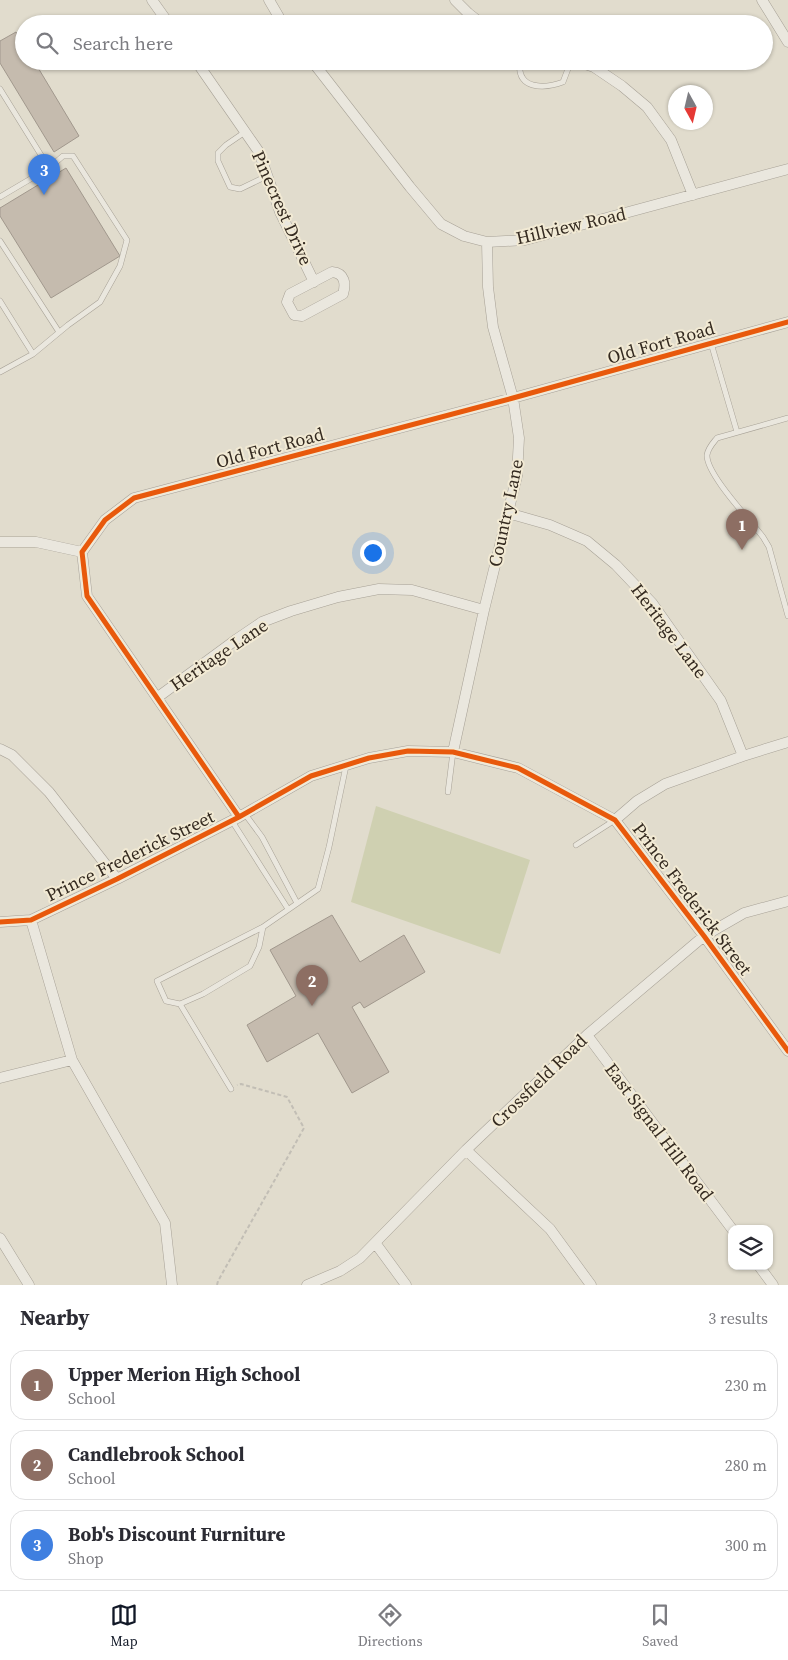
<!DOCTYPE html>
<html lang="en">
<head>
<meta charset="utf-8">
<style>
  body { margin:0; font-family:"Source Serif 4",serif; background:#f2f2f3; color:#2b2b33 }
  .controls { position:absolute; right:15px; bottom:15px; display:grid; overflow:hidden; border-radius:10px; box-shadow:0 1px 4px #0004 }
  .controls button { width:45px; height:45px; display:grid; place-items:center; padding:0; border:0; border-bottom:1px solid #e1e1e2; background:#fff; color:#2b2b33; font:25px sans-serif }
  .compass { position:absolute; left:668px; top:85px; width:45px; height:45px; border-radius:50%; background:#fff; box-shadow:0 1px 4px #0004; rotate:172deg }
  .you { position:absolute; left:372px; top:552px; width:18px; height:18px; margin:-12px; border:4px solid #fff; border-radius:50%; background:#1a73e8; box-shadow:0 0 0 8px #1a73e833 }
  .badge { display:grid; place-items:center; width:32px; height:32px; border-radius:50%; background:#111827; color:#fff; font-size:16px; font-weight:700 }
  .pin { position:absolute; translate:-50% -41px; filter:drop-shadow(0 1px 2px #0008) }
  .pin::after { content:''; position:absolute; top:26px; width:18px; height:15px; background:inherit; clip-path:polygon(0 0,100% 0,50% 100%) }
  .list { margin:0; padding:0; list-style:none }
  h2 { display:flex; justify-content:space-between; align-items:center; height:65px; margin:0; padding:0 20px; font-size:21px }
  h2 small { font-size:16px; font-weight:400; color:#7c7c81 }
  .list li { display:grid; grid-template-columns:32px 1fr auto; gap:15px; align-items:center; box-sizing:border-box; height:70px; margin:0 10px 10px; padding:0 10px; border:1px solid #e1e1e2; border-radius:15px }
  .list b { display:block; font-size:19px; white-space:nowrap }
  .list p { margin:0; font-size:16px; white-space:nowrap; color:#7c7c81 }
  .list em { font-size:16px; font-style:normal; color:#7c7c81 }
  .icon { flex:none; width:28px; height:28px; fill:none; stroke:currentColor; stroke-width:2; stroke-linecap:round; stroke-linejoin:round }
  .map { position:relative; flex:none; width:788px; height:1285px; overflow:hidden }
  .search { position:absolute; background:#fff; box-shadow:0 1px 4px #0004; left:15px; right:15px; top:15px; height:55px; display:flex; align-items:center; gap:12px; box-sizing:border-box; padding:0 18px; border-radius:28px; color:#7c7c81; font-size:19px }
  .sheet { height:305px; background:#fff }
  nav { display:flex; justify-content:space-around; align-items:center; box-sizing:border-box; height:70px; border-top:1px solid #e1e1e2; background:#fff; font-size:14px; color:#7c7c81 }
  nav a { display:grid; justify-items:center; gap:2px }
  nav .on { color:#111827 }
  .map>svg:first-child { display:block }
</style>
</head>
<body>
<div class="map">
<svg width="788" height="1285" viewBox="0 0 788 1285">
  <rect width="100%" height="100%" fill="#e1dccd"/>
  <!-- green -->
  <path fill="#cfd0b1" d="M 376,806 L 530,860 L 500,954 L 351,902 Z"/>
  <!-- building -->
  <path fill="#c5bbae" stroke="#a1988d" d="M 16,32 L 24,45 L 24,61 L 34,61 L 79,136 L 54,152 L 0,63 L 0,41 Z
    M 66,168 L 120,256 L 51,298 L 0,216 L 0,208 Z
    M 332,915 L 360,962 L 404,935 L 425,972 L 364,1008 L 360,1002 L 352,1007 L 389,1072 L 352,1093 L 318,1033 L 267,1062 L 247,1025 L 296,996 L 270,950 Z"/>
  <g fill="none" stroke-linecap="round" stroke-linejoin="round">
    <defs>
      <path id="service" d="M 520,61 C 516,90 544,89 563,82 L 571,61
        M 0,89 L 49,168 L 0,197
        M 245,132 L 226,145 L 218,153 L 218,161 L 230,187 L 240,189 L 267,176
        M 0,241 L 59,332
        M 0,301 L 33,354 L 0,372
        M 711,343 L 737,432
        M 33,354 L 68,325 L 100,302 L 120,266 L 127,240 L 73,156 L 63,156 L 49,168
        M 788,418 L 717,438 C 713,443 708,448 707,455 C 706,474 751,521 763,537 L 769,547 L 788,616
        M 448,792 L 453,752
        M 245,814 L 262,837 L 297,903
        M 232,821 L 288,909
        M 576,845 L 615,820
        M 263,927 L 259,947 L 250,966 L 203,994 L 180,1004 L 166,1001 L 157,981 L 263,927 L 318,889 L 329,847 L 346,766
        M 180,1004 L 231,1089"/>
      <path id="minor" d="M 152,0 L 169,24
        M 269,0 L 283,24
        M 455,0 L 468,13 L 482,24
        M 762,0 L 788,42
        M 196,61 L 259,152 L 280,212 L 314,282
        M 312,61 L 410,187 L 441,224 L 464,236 L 487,242 L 525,240 L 788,169
        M 576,61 L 594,67 L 622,86 L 647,107 L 671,140 L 693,195
        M 332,272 C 345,273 346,284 343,294 L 302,316 L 294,315 L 287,302 L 290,294 Z
        M 508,513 L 550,525 L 587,541 L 616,565 L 652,603 L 721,701 L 743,756
        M 0,542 L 36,542 L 82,552
        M 158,697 L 237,639 L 262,622 L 291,611 L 338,597 L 379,589 L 412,590 L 484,610
        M 0,749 L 12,755 L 49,792 L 117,879
        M 453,752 L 484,610 L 517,476 L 519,438 L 513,398 L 493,327 L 488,287 L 487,242
        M 239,817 L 87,596 L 82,552 L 105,520 L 134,498 L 513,398 L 788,322
        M 615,820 L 637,801 L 665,784 L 743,756 L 788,742
        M 31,920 L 72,1060 L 165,1223 L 172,1285
        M 0,922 L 31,920 L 117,879 L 239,817 L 311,776 L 369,758 L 408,751 L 453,752 L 518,768 L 615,820 L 704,936 L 788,1051
        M 587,1035 L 732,1229
        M 0,1078 L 72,1060
        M 466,1150 L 550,1229 L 591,1285
        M 0,1238 L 29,1285
        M 376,1244 L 406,1285
        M 759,1266 L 773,1285
        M 307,1285 L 340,1271 L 360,1258 L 466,1150 L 587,1035 L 704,936 L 744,913 L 788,901"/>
    </defs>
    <!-- service casing -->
    <use href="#service" stroke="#a7a196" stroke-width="6"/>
    <!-- minor casing -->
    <use href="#minor" stroke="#a7a196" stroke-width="11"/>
    <!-- path -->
    <path stroke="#c2beb5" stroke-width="2" stroke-dasharray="4 2.5" stroke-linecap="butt" d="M 217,1285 L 218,1281 L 304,1128 L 287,1097 L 241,1084 L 237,1085"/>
    <!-- service -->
    <use href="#service" stroke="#eae7de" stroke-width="5"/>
    <!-- minor -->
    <use href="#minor" stroke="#eae7de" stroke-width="10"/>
    <defs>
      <path id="cycleway" d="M 239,817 L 87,596 L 82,552 L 105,520 L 134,498 L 513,398 L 788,322
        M 0,922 L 31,920 L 117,879 L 239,817 L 311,776 L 369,758 L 408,751 L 453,752 L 518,768 L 615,820 L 704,936 L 788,1051"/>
    </defs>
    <!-- cycleway casing -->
    <use href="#cycleway" stroke="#f2ead4" stroke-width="8"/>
    <!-- cycleway -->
    <use href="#cycleway" stroke="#e8590c" stroke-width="5"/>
  </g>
  <g text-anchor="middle" stroke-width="4" stroke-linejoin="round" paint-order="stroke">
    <!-- street labels -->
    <g font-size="18" fill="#342a20" stroke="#f2ead4">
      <text transform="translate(282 208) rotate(66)" y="6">Pinecrest Drive</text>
      <text transform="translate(571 226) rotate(-13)" y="6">Hillview Road</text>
      <text transform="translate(661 343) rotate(-16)" y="6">Old Fort Road</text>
      <text transform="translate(270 448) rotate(-15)" y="6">Old Fort Road</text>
      <text transform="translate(506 513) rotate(-78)" y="6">Country Lane</text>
      <text transform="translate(669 631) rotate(53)" y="6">Heritage Lane</text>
      <text transform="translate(219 655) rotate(-34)" y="6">Heritage Lane</text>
      <text transform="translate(130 856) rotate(-26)" y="6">Prince Frederick Street</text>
      <text transform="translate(692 899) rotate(53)" y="6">Prince Frederick Street</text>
      <text transform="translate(539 1081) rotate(-44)" y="6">Crossfield Road</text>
      <text transform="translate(659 1132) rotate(53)" y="6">East Signal Hill Road</text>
    </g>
  </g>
</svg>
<div class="controls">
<button><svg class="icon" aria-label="layers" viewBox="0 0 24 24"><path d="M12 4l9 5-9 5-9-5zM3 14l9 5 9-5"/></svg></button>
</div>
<svg class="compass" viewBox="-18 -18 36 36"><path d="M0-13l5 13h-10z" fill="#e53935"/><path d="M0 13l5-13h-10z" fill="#7c7c81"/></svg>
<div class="you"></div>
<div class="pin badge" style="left:742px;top:550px;background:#8d6e63">1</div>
<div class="pin badge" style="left:312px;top:1006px;background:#8d6e63">2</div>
<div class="pin badge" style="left:44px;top:195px;background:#3f7fe0">3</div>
<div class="search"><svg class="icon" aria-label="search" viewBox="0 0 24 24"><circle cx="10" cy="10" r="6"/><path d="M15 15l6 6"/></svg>Search here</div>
</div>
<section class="sheet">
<h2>Nearby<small>3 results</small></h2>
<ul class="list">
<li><span class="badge" style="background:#8d6e63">1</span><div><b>Upper Merion High School</b><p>School</p></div><em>230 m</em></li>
<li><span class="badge" style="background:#8d6e63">2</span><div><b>Candlebrook School</b><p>School</p></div><em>280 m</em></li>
<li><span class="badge" style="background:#3f7fe0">3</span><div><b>Bob's Discount Furniture</b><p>Shop</p></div><em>300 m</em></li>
</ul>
</section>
<nav>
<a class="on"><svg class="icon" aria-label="map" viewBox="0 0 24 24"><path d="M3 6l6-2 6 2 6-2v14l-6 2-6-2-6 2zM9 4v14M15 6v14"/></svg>Map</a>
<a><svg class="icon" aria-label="directions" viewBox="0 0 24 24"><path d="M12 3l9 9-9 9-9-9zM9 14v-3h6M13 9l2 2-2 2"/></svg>Directions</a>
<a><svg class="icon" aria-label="saved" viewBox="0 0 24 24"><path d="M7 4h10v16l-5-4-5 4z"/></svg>Saved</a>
</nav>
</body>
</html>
